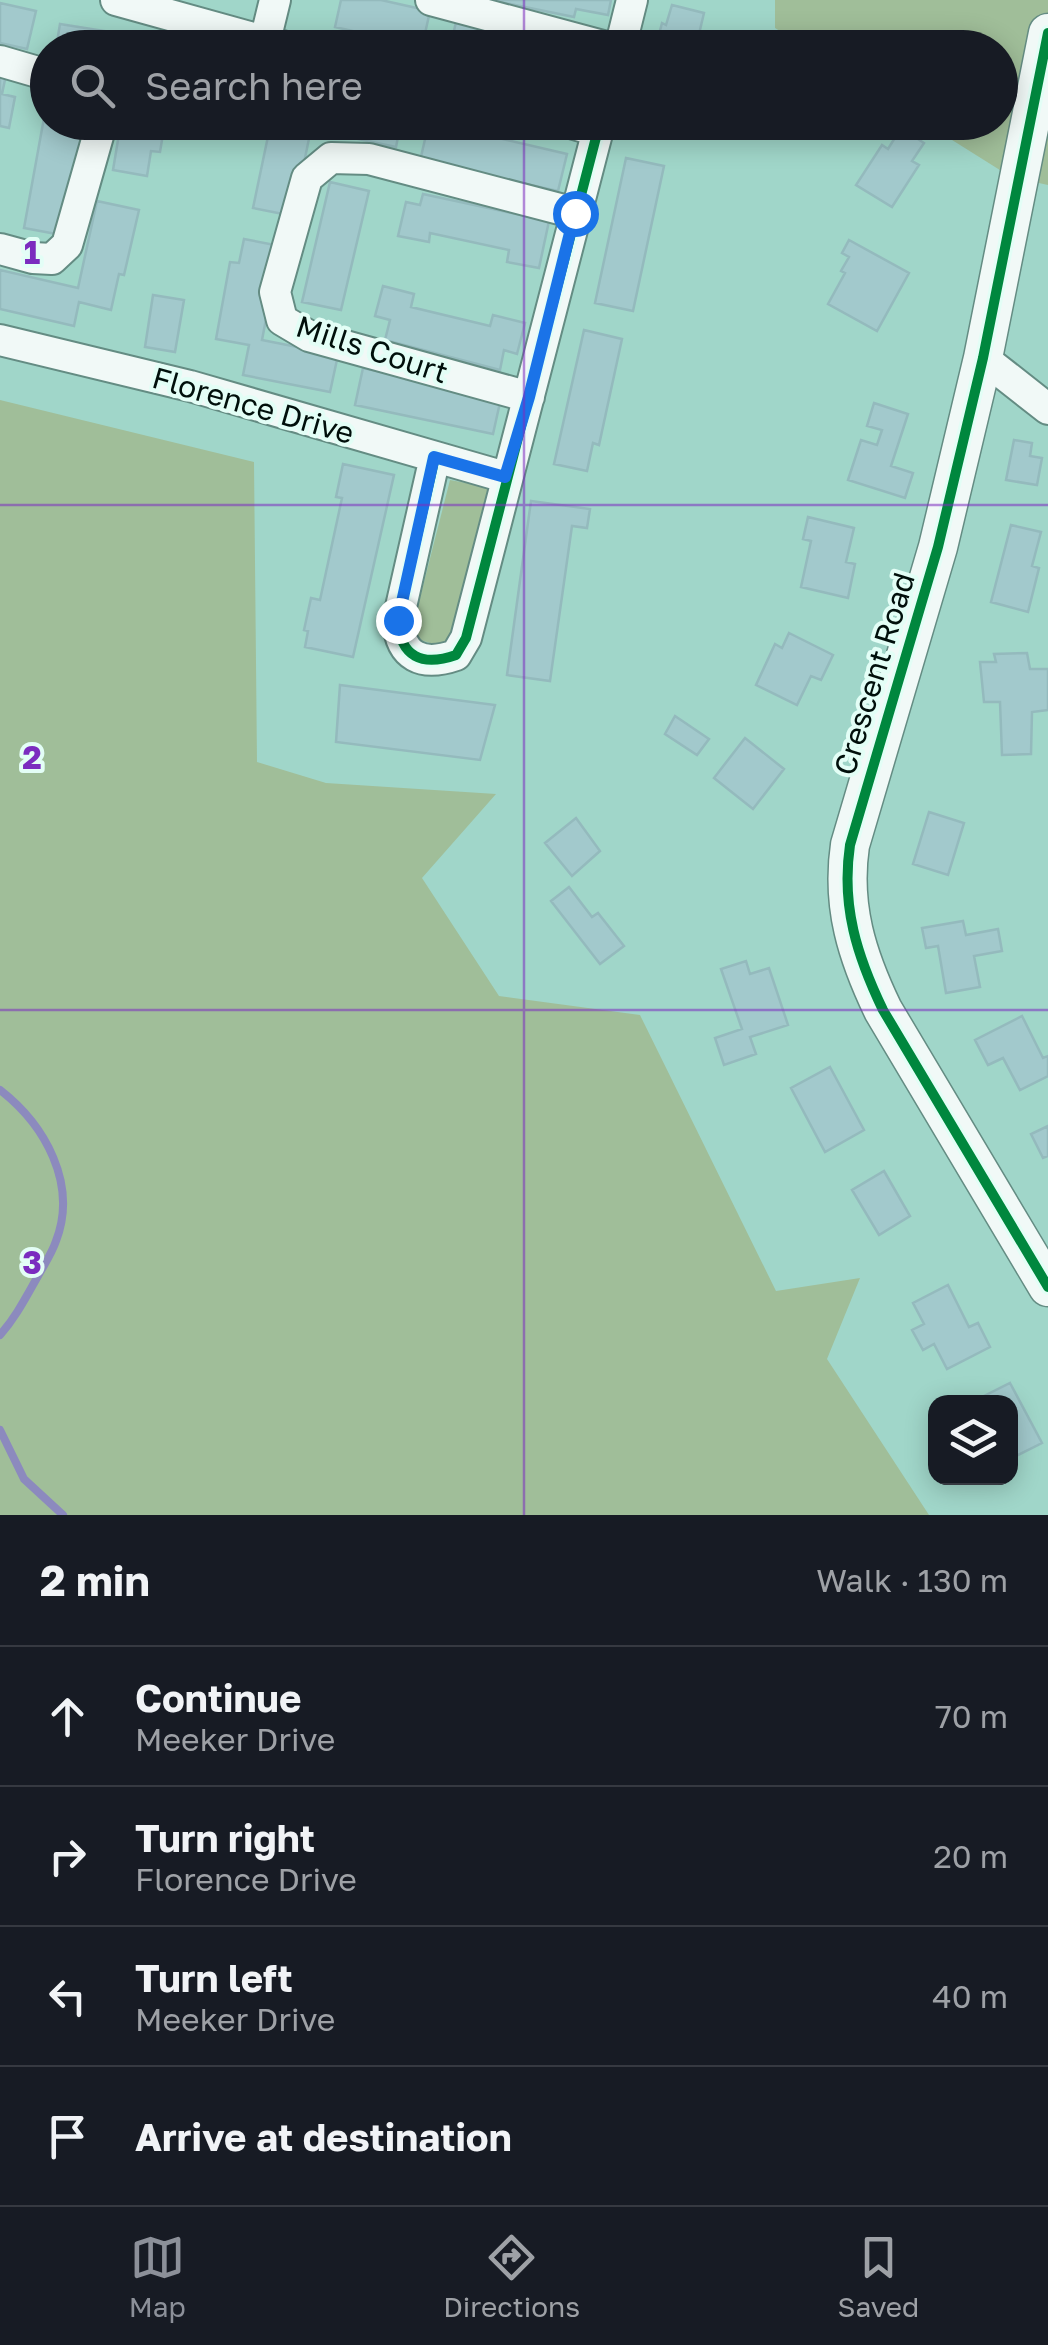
<!DOCTYPE html>
<html lang="en">
<head>
<meta charset="utf-8">
<style>
  body { margin:0; font-family:"Golos Text",sans-serif; background:#242831; color:#f1f3f6 }
  .controls { position:absolute; right:30px; bottom:30px; display:grid; overflow:hidden; border-radius:20px; box-shadow:0 5px 25px #0003 }
  .controls button { width:90px; height:90px; display:grid; place-items:center; padding:0; border:0; border-bottom:2px solid #363941; background:#171b24; color:#f1f3f6; font:50px sans-serif }
  .stop { position:absolute; width:30px; height:30px; margin:-22px; border:8px solid #1a73e8; border-radius:50%; background:#fff }
  .stop.end { background:#1a73e8; border-color:#fff; box-shadow:0 2px 10px #0008 }
  .list { margin:0; padding:0; list-style:none }
  h2 { display:flex; justify-content:space-between; align-items:center; height:130px; margin:0; padding:0 40px; font-size:42px }
  h2 small { font-size:32px; font-weight:400; color:#9ea1a6 }
  .list li { display:grid; grid-template-columns:65px 1fr auto; gap:30px; align-items:center; box-sizing:border-box; height:140px; padding:0 40px; border-top:2px solid #363941 }
  .list b { display:block; font-size:38px; white-space:nowrap }
  .list p { margin:0; font-size:32px; white-space:nowrap; color:#9ea1a6 }
  .list em { font-size:32px; font-style:normal; color:#9ea1a6 }
  .icon { flex:none; width:55px; height:55px; fill:none; stroke:currentColor; stroke-width:2; stroke-linecap:round; stroke-linejoin:round }
  .map { position:relative; flex:none; width:1048px; height:1515px; overflow:hidden }
  .search { position:absolute; background:#171b24; box-shadow:0 5px 25px #0003; left:30px; right:30px; top:30px; height:110px; display:flex; align-items:center; gap:25px; box-sizing:border-box; padding:0 35px; border-radius:55px; color:#9ea1a6; font-size:38px }
  .sheet { height:690px; background:#171b24 }
  nav { display:flex; justify-content:space-around; align-items:center; box-sizing:border-box; height:140px; border-top:2px solid #363941; background:#171b24; font-size:28px; color:#9ea1a6 }
  nav a { display:grid; justify-items:center; gap:5px }
  nav .on { color:#8c9099 }
  .map>svg:first-child { display:block }
</style>
</head>
<body>
<div class="map">
<svg width="1048" height="1515" viewBox="0 0 1048 1515">
  <rect width="100%" height="100%" fill="#a0d6c9"/>
  <!-- green -->
  <path fill="#a0be99" d="M 775,0 L 1048,0 L 1048,185 L 1011,177 L 925,123 L 1000,122 L 1000,48 L 806,47 L 775,28 Z
    M 0,400 L 254,462 L 257,762 L 326,783 L 496,794 L 422,878 L 499,996 L 640,1015 L 776,1291 L 860,1278 L 827,1359 L 929,1515 L 0,1515 Z
    M 450,480 L 488,487 L 447,648 L 410,637 Z"/>
  <g fill="none" stroke-linecap="round" stroke-linejoin="round">
    <!-- stream -->
    <path stroke="#8c8abe" stroke-width="8" d="M 0,1090 C 45,1125 78,1184 56,1241 C 52,1253 44,1265 38,1276 C 26,1297 16,1317 0,1335
      M 0,1430 L 24,1479 L 63,1515"/>
  </g>
  <!-- building -->
  <path fill="#a2c9cc" stroke="#94babd" stroke-width="2.5" d="M 341,0 L 381,0 L 430,11 L 422,47 L 335,27 Z
    M 490,0 L 611,0 L 608,15 L 576,9 L 574,17 Z
    M 0,3 L 36,11 L 27,49 L 0,43 Z
    M 672,5 L 704,13 L 699,34 L 703,35 L 700,48 L 660,48 L 661,43 L 657,42 L 662,23 L 666,25 Z
    M 456,22 L 576,48 L 450,48 Z
    M 60,24 L 148,38 L 146,48 L 56,48 Z
    M 0,74 L 6,75 L 2,94 L 15,97 L 9,128 L 0,126 Z
    M 46,107 L 48,122 L 88,122 L 67,236 L 24,228 Z
    M 121,122 L 165,122 L 160,152 L 151,151 L 147,176 L 113,170 Z
    M 271,122 L 401,122 L 396,147 L 311,129 L 293,216 L 253,208 Z
    M 429,122 L 567,154 L 558,191 L 420,161 Z
    M 645,122 L 680,122 L 677,134 L 644,126 Z
    M 901,128 L 924,143 L 912,161 L 919,165 L 892,207 L 856,185 L 882,145 L 888,149 Z
    M 626,158 L 664,166 L 633,311 L 595,303 Z
    M 330,182 L 369,191 L 341,310 L 302,302 Z
    M 423,194 L 549,221 L 539,268 L 507,262 L 509,250 L 430,233 L 429,242 L 398,236 L 406,202 L 420,205 Z
    M 97,201 L 139,210 L 124,275 L 119,274 L 111,310 L 79,302 L 74,326 L 0,309 L 0,270 L 78,288 Z
    M 244,239 L 280,246 L 262,340 L 338,355 L 330,392 L 243,375 L 249,345 L 216,339 L 230,262 L 239,263 Z
    M 849,240 L 909,273 L 877,331 L 828,304 L 845,273 L 841,271 L 849,257 L 842,253 Z
    M 383,286 L 414,294 L 411,307 L 490,326 L 493,315 L 525,323 L 517,354 L 504,350 L 500,370 L 385,340 L 390,320 L 375,316 Z
    M 153,295 L 184,300 L 175,352 L 145,347 Z
    M 584,330 L 622,339 L 599,445 L 593,443 L 587,471 L 554,464 Z
    M 363,368 L 501,398 L 493,434 L 355,405 Z
    M 874,403 L 908,414 L 891,466 L 913,473 L 905,498 L 848,480 L 861,440 L 877,445 L 882,430 L 867,426 Z
    M 1014,440 L 1032,443 L 1030,456 L 1042,458 L 1037,485 L 1006,480 Z
    M 343,464 L 394,475 L 353,657 L 305,647 L 308,631 L 304,630 L 311,598 L 320,600 L 342,498 L 336,497 Z
    M 531,501 L 590,509 L 587,528 L 572,526 L 550,681 L 507,675 Z
    M 808,517 L 854,528 L 846,562 L 855,564 L 848,598 L 801,587 L 811,541 L 803,539 Z
    M 1011,525 L 1041,532 L 1032,566 L 1039,568 L 1028,612 L 991,602 Z
    M 789,633 L 833,655 L 821,680 L 811,676 L 797,705 L 756,685 L 775,644 L 782,648 Z
    M 1027,653 L 1030,669 L 1048,669 L 1048,710 L 1032,712 L 1031,754 L 1002,755 L 1000,702 L 984,702 L 980,662 L 996,662 L 994,654 Z
    M 340,685 L 495,705 L 480,760 L 336,742 Z
    M 675,716 L 709,739 L 697,755 L 665,734 Z
    M 745,738 L 784,769 L 753,809 L 714,778 Z
    M 929,812 L 964,823 L 948,875 L 913,864 Z
    M 576,818 L 600,851 L 572,876 L 545,843 Z
    M 569,887 L 592,917 L 598,913 L 624,946 L 600,964 L 551,901 Z
    M 963,921 L 966,935 L 998,929 L 1002,951 L 974,956 L 980,987 L 946,993 L 938,946 L 926,948 L 922,928 Z
    M 746,961 L 750,974 L 769,968 L 788,1025 L 750,1037 L 756,1054 L 724,1065 L 715,1038 L 742,1029 L 721,969 Z
    M 1022,1016 L 1043,1058 L 1048,1056 L 1048,1076 L 1020,1090 L 1003,1058 L 988,1065 L 975,1040 Z
    M 830,1067 L 864,1130 L 825,1152 L 791,1088 Z
    M 1048,1126 L 1048,1156 L 1043,1158 L 1031,1134 Z
    M 884,1171 L 910,1216 L 879,1235 L 852,1190 Z
    M 948,1285 L 969,1327 L 978,1323 L 990,1347 L 947,1369 L 934,1344 L 923,1350 L 912,1330 L 924,1324 L 913,1303 Z
    M 1010,1383 L 1042,1443 L 1010,1459 L 1010,1402 L 972,1402 Z"/>
  <g fill="none" stroke-linecap="round" stroke-linejoin="round">
    <defs>
      <path id="minor" d="M 116,0 L 289,48
        M 431,0 L 610,48
        M 265,41 L 275,0
        M 620,48 L 632,0
        M 0,61 L 48,75
        M 567,122 L 598,131
        M 0,249 L 33,258 L 52,259 L 67,245 L 102,122
        M 0,340 L 190,386 L 505,477
        M 983,358 L 1048,409
        M 529,397 L 309,336 L 282,320 L 275,292 L 307,178 L 331,158 L 369,159 L 575,213
        M 435,457 L 398,620 C 400,657 422,667 456,655 L 466,638 L 600,122"/>
      <path id="tertiary" d="M 1048,33 L 983,358 L 938,547 L 850,845 C 841,906 857,956 883,1010 L 1048,1287"/>
    </defs>
    <!-- minor casing -->
    <use href="#minor" stroke="#648c83" stroke-width="34"/>
    <!-- tertiary casing -->
    <use href="#tertiary" stroke="#648c83" stroke-width="41"/>
    <!-- minor -->
    <use href="#minor" stroke="#f1f9f7" stroke-width="30"/>
    <!-- tertiary -->
    <use href="#tertiary" stroke="#f1f9f7" stroke-width="38"/>
    <defs>
      <path id="cycleway" d="M 1048,33 L 983,358 L 938,547 L 850,845 C 841,906 857,956 883,1010 L 1048,1287
        M 435,457 L 398,620 C 400,657 422,667 456,655 L 466,638 L 600,122"/>
    </defs>
    <!-- cycleway casing -->
    <use href="#cycleway" stroke="#e3fef6" stroke-width="16"/>
    <!-- cycleway -->
    <use href="#cycleway" stroke="#00873e" stroke-width="10"/>
  </g>
  <g fill="none" stroke-linecap="round" stroke-linejoin="round">
    <!-- route -->
    <path stroke="#1a73e8" stroke-width="12" d="M 398,620 L 434,457 L 505,477 L 529,397 L 575,213"/>
  </g>
  <!-- grid -->
  <path fill="none" stroke="#7b2cbf" stroke-width="2.5" stroke-opacity="0.55" d="M 524,0 L 524,48M 524,122 L 524,1515M 0,505 L 1048,505M 0,1010 L 1048,1010"/>
  <g text-anchor="middle" stroke-width="8" stroke-linejoin="round" paint-order="stroke">
    <!-- street labels -->
    <g font-size="30" fill="#000f0b" stroke="#e3fef6">
      <text transform="translate(372 350) rotate(18)" y="10">Mills Court</text>
      <text transform="translate(253 406) rotate(16)" y="10">Florence Drive</text>
      <text transform="translate(875 674) rotate(-73)" y="10">Crescent Road</text>
    </g>
  </g>
  <g font-size="32" text-anchor="middle" font-weight="bold" fill="#7b2cbf" stroke="#e3fef6" stroke-width="8" stroke-linejoin="round" paint-order="stroke">
    <text x="32" y="264">1</text>
    <text x="32" y="769">2</text>
    <text x="32" y="1274">3</text>
  </g>
</svg>
<div class="controls">
<button><svg class="icon" aria-label="layers" viewBox="0 0 24 24"><path d="M12 4l9 5-9 5-9-5zM3 14l9 5 9-5"/></svg></button>
</div>
<div class="stop" style="left:575px;top:213px"></div>
<div class="stop end" style="left:398px;top:620px"></div>
<div class="search"><svg class="icon" aria-label="search" viewBox="0 0 24 24"><circle cx="10" cy="10" r="6"/><path d="M15 15l6 6"/></svg>Search here</div>
</div>
<section class="sheet">
<h2>2 min<small>Walk · 130 m</small></h2>
<ul class="list">
<li><svg class="icon" aria-label="ahead" viewBox="0 0 24 24"><path d="M12 20V5M6 11l6-6 6 6"/></svg><div><b>Continue</b><p>Meeker Drive</p></div><em>70 m</em></li>
<li><svg class="icon" aria-label="right" viewBox="0 0 24 24"><path d="M7 20v-9h11M14 6l5 5-5 5"/></svg><div><b>Turn right</b><p>Florence Drive</p></div><em>20 m</em></li>
<li><svg class="icon" aria-label="left" viewBox="0 0 24 24"><path d="M17 20v-9H6M10 6l-5 5 5 5"/></svg><div><b>Turn left</b><p>Meeker Drive</p></div><em>40 m</em></li>
<li><svg class="icon" aria-label="arrive" viewBox="0 0 24 24"><path d="M6 21V4h12l-3 4 3 4H6"/></svg><div><b>Arrive at destination</b></div></li>
</ul>
</section>
<nav>
<a class="on"><svg class="icon" aria-label="map" viewBox="0 0 24 24"><path d="M3 6l6-2 6 2 6-2v14l-6 2-6-2-6 2zM9 4v14M15 6v14"/></svg>Map</a>
<a><svg class="icon" aria-label="directions" viewBox="0 0 24 24"><path d="M12 3l9 9-9 9-9-9zM9 14v-3h6M13 9l2 2-2 2"/></svg>Directions</a>
<a><svg class="icon" aria-label="saved" viewBox="0 0 24 24"><path d="M7 4h10v16l-5-4-5 4z"/></svg>Saved</a>
</nav>
</body>
</html>
